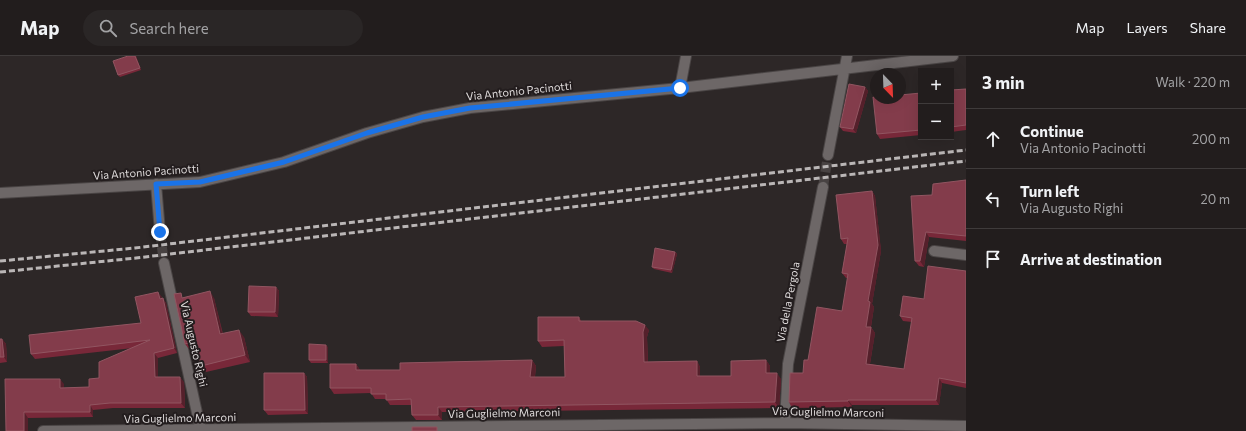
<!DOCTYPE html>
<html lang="en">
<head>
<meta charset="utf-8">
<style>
  body { margin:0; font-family:Commissioner,sans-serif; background:#2a2626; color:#f1f3f6 }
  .controls { position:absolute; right:12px; top:12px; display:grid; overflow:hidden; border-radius:0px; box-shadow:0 4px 16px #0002 }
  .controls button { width:36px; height:36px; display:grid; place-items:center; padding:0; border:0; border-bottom:1px solid #3f3b3b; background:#221d1d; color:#f1f3f6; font:20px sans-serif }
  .compass { position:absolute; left:870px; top:12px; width:36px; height:36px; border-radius:50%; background:#221d1d; box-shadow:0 4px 16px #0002; rotate:157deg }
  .stop { position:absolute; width:12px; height:12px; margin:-9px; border:3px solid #1a73e8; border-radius:50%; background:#fff }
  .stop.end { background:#1a73e8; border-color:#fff; box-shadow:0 1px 4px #0008 }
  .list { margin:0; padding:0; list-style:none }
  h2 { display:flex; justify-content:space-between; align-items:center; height:52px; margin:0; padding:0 16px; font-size:17px }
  h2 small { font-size:13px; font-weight:400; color:#a2a2a4 }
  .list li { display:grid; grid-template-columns:26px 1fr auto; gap:12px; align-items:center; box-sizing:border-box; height:60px; padding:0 16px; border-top:1px solid #3f3b3b }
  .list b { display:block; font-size:15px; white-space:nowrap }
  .list p { margin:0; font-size:13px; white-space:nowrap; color:#a2a2a4 }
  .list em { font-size:13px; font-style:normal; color:#a2a2a4 }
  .icon { flex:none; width:22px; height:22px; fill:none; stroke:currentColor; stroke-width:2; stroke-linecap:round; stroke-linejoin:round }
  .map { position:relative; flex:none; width:966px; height:375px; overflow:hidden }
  header { display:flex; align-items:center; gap:24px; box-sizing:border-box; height:56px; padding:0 20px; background:#221d1d; border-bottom:1px solid #3f3b3b }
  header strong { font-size:19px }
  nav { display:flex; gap:22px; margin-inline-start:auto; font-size:14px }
  .search { width:280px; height:36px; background:#2a2626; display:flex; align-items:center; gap:10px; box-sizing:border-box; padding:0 14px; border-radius:22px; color:#a2a2a4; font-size:15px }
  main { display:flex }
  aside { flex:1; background:#221d1d }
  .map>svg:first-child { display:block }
</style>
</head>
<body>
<header>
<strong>Map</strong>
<div class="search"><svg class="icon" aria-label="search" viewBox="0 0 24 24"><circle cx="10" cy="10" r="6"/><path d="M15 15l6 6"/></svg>Search here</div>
<nav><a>Map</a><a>Layers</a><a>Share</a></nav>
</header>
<main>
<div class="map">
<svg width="966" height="375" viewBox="0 0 966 375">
  <rect width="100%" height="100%" fill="#2d2727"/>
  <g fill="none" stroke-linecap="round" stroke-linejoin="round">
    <!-- minor-tunnel -->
    <path stroke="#484242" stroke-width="10" stroke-dasharray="10 5" stroke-linecap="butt" d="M 823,131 L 828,99
      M 160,176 L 164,207"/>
    <defs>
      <path id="minor" d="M 680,32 L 686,0
        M 828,99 L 847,0
        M 156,128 L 160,176
        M 0,137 L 200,126 L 284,106 L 367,77 L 423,61 L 470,52 L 680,32 L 953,0
        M 934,195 L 966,199
        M 164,207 L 201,375
        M 785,367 L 788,308 L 823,131
        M 43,375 L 785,367 L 966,370"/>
    </defs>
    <!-- minor casing -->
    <use href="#minor" stroke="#4a4545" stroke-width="12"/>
    <!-- minor -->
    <use href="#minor" stroke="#6d6767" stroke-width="10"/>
    <!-- rail -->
    <path stroke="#bab6b6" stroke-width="3" stroke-dasharray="6 3" stroke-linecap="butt" d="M 0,205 L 135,192 L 966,94
      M 0,216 L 136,202 L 966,105"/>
  </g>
  <!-- wall -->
  <path fill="#782839" d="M 136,0 L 141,14 L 120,21 L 118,19 Z
    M 865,31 L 868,35 L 856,77 L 843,75 L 840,71 Z
    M 966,33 L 966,74 L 951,76 L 951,34 Z
    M 921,37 L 921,79 L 880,83 L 877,78 Z
    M 966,124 L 966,185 L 929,181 L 924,211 L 919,210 L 915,205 L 932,139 Z
    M 872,135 L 875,140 L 881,195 L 872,248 L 874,251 L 871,271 L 875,277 L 870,308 L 904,313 L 912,266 L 903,265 L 900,260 L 924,243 L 966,215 L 966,332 L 942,327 L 939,349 L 852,349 L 852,351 L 792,352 L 789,346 L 803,317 L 808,304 L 842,255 L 848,222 L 846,222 L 842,217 L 847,188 L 844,188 L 841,183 Z
    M 675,196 L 677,198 L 672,217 L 654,213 L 652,211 Z
    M 276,231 L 279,235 L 278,261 L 251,260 L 248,256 Z
    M 162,241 L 162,242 L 166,247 L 177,297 L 158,302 L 158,321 L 184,326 L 185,352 L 113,352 L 93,354 L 93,361 L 28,362 L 28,375 L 5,323 L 64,328 L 64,332 L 89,331 L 133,292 L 35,303 L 31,298 L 141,267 Z
    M 184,241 L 214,242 L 223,278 L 244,281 L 250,306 L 206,316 L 201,310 L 197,293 L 190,294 L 185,288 Z
    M 579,261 L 581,265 L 649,274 L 647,281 L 648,306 L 697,305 L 700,311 L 700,320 L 731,320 L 766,304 L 770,310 L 770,317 L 781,323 L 779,352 L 442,356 L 442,364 L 416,364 L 412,359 L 411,349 L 390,349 L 386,343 L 375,343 L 371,337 L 334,338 L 330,332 L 356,308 L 360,314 L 400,314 L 532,304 L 536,310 L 535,321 L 565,321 L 564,290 L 542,291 L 538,285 Z
    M 0,283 L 2,283 L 6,288 L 7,306 L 0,307 Z
    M 328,291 L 328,307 L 311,307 L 309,304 Z
    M 304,317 L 307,321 L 308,358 L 268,359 L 264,354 Z"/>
  <!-- shaded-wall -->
  <path fill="#55202b" d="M 135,0 L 136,0 L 141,14 L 140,12 Z
    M 865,31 L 868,35 L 856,77 L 853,73 Z
    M 872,135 L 875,140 L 881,195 L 872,248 L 874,251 L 870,276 L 866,271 L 868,245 Z
    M 926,176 L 929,181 L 924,211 L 920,205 Z
    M 675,196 L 677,198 L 672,217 L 671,214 Z
    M 276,231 L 279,235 L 278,261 L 275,256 Z
    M 210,235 L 214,242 L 224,285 L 220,278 Z
    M 158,236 L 162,241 L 163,248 L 160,243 Z
    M 163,242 L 166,247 L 177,297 L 174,292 Z
    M 645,269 L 649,274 L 647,281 L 648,311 L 644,306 L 643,276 Z
    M 871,271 L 875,277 L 869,313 L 866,308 Z
    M 239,274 L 244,281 L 250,306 L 245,299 Z
    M 2,283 L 6,288 L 7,306 L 4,301 Z
    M 326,289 L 328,291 L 328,307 L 326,304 Z
    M 154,297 L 158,302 L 158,326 L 155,321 Z
    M 532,304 L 536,310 L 534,327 L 530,321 Z
    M 766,304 L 770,310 L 770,323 L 766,317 Z
    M 697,305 L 700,311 L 700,326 L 697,320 Z
    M 356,308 L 360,314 L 356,314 Z
    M 304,317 L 307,321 L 308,358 L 305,354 Z
    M 777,317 L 781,323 L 779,352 L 775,346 Z
    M 180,321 L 184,326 L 185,352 L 181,347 Z
    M 939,322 L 942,327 L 939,349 L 936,344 Z
    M 60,323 L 64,328 L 64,337 L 60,332 Z
    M 848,344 L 852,349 L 852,351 L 848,345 Z
    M 90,349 L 93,354 L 93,361 L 90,356 Z
    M 438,351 L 442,356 L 442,364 L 438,359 Z
    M 24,356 L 28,362 L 28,375 L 24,375 Z"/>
  <!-- building -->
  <path fill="#833c4b" stroke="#915561" d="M 128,0 L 135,0 L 140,12 L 118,19 L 113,5 Z
    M 849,28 L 865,31 L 853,73 L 840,71 Z
    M 966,33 L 966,69 L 951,71 L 951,34 Z
    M 921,37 L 921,74 L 877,78 L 873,41 L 876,41 L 876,42 L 900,42 L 900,39 Z
    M 966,124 L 966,180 L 926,176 L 920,205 L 915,205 L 911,140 L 932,139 L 933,128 Z
    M 872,135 L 878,189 L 868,245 L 870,246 L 866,271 L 871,271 L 866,308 L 904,313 L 912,262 L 900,260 L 903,240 L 924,243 L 928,210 L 966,215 L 966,327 L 939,322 L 936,344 L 848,344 L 848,345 L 789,346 L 790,317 L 803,317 L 804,304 L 808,304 L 817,251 L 842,255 L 848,218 L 842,217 L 848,182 L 841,183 L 836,139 Z
    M 655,192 L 675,196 L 671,214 L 652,211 Z
    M 249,230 L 276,231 L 275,256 L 248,256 Z
    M 210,235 L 220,278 L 239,274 L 245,299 L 201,310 L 195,285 L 185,288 L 174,238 L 181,237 L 182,242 Z
    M 158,236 L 160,243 L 163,242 L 174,292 L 154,297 L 155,321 L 180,321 L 181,347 L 110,347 L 90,349 L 90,356 L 24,356 L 24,375 L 6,375 L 5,323 L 60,323 L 60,332 L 89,331 L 89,323 L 99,322 L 99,306 L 150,284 L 31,298 L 29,279 L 141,267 L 135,241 Z
    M 538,261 L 579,261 L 579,265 L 636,265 L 645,269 L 643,276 L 644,306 L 697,305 L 697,320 L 731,320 L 731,305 L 766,304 L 766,317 L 777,317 L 775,346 L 438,351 L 438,359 L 412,359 L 411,343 L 386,344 L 386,338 L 371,338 L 371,332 L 330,332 L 330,308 L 356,308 L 356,314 L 400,314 L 400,307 L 532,304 L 530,321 L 565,321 L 564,284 L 538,285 Z
    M 0,283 L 2,283 L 4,301 L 0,301 Z
    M 309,288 L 326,289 L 326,304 L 309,304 Z
    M 264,317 L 304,317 L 305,354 L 264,354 Z
    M 412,371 L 437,371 L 437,375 L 412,375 Z"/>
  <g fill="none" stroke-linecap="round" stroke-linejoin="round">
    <!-- route -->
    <path stroke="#1a73e8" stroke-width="5" d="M 160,176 L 156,128 L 200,126 L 284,106 L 367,77 L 423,61 L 470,52 L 680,32"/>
  </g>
  <g text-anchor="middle" stroke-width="4" stroke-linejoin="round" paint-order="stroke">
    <!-- street labels -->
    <g font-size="11" fill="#dfdbdb" stroke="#231d1e">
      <text transform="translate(519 35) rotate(-6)" y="4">Via Antonio Pacinotti</text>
      <text transform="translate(146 116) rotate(-4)" y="4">Via Antonio Pacinotti</text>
      <text transform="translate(788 246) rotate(-79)" y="4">Via della Pergola</text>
      <text transform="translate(194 288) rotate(77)" y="4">Via Augusto Righi</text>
      <text transform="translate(828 356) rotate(1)" y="4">Via Guglielmo Marconi</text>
      <text transform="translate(504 357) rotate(-1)" y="4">Via Guglielmo Marconi</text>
      <text transform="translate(180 362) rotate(-1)" y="4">Via Guglielmo Marconi</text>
    </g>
  </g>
</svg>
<div class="controls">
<button>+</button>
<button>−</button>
</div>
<svg class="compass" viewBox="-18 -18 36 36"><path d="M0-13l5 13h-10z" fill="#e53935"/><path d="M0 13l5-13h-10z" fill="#a2a2a4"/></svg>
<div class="stop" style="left:680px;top:32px"></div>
<div class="stop end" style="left:160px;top:176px"></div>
</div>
<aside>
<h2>3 min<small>Walk · 220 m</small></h2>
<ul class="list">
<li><svg class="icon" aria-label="ahead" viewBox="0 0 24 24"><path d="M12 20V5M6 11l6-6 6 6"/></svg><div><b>Continue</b><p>Via Antonio Pacinotti</p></div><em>200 m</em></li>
<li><svg class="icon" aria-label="left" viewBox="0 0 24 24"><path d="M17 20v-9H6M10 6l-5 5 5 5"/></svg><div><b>Turn left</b><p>Via Augusto Righi</p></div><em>20 m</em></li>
<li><svg class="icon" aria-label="arrive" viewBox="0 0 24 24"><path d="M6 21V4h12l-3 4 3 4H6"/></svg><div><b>Arrive at destination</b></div></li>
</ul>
</aside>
</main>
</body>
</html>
